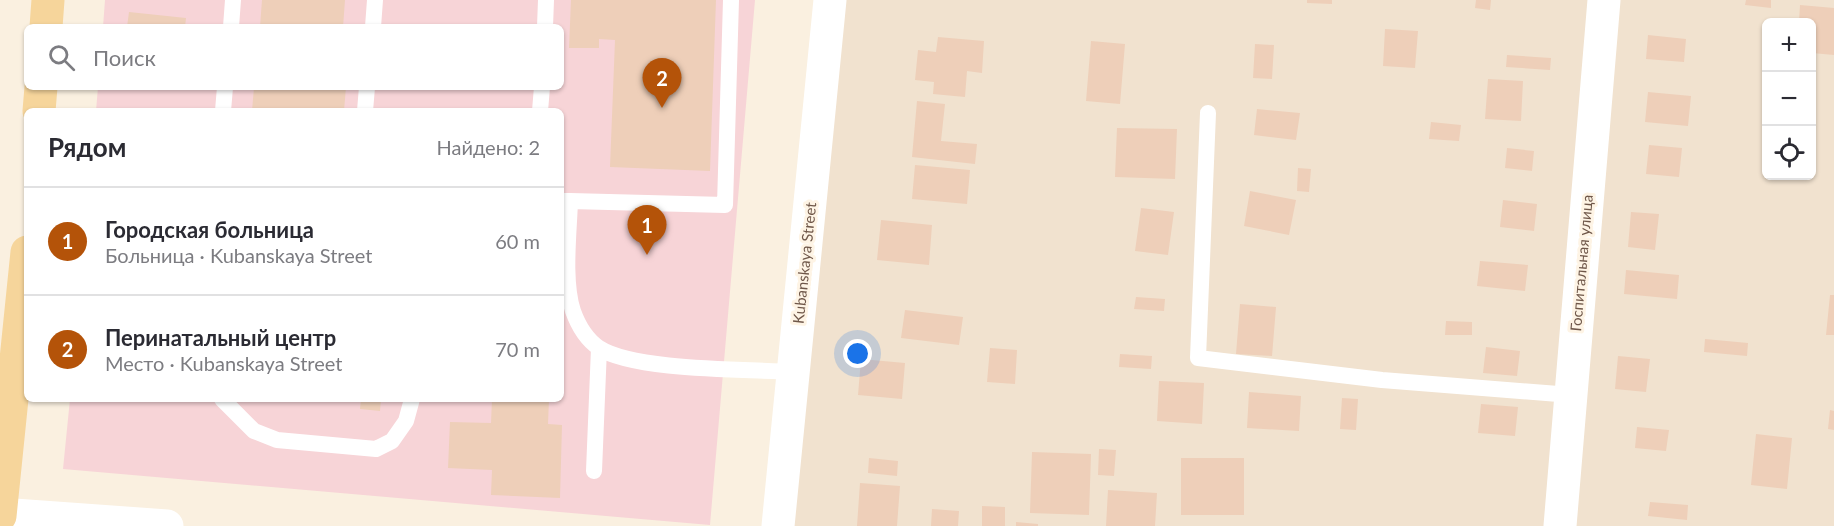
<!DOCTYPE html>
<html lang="ru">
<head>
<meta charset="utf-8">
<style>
  body { margin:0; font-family:Lato,sans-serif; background:#f2f2f3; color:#2b2b33 }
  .controls { position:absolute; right:18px; top:18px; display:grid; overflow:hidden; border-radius:9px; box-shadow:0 2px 4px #0004 }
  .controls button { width:54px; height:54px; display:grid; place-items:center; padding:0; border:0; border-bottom:2px solid #e1e1e2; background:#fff; color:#2b2b33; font:30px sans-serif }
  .you { position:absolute; left:858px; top:354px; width:21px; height:21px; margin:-15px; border:4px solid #fff; border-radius:50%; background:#1a73e8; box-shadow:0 0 0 9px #1a73e833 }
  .badge { display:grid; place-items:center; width:39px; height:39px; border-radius:50%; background:#b45309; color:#fff; font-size:20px; font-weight:700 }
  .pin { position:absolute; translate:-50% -50px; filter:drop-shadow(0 2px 3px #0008) }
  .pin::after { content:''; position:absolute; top:32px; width:21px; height:18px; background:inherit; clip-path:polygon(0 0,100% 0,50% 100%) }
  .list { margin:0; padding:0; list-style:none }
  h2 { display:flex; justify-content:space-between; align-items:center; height:78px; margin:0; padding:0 24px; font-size:26px }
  h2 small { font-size:20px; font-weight:400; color:#7c7c81 }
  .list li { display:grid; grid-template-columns:39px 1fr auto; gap:18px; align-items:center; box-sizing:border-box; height:108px; padding:0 24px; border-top:2px solid #e1e1e2 }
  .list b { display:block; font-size:22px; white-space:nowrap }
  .list p { margin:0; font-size:20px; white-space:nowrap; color:#7c7c81 }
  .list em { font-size:20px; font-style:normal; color:#7c7c81 }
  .icon { flex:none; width:33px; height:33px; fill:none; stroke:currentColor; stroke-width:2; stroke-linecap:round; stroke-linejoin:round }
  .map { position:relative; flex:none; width:1834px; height:526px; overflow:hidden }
  .search { position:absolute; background:#fff; box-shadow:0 2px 4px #0004; left:24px; top:24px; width:540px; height:66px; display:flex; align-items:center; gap:15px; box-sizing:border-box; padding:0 21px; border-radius:9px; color:#7c7c81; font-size:22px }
  .panel { position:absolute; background:#fff; box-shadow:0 2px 4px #0004; left:24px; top:108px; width:540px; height:294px; border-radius:9px }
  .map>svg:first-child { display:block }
</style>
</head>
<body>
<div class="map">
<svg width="1834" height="526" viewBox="0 0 1834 526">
  <rect width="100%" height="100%" fill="#faf0e0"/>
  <!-- residential -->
  <path fill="#f1e2cf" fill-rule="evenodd" d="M 830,0 L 1834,0 L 1834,526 L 778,526 ZM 1766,22 L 1812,22 L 1812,176 L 1766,176 Z"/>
  <!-- medical -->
  <path fill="#f7d4d7" d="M 105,0 L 755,0 L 710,525 L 63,469 L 70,399 L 561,399 L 561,111 L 96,111 L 98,87 L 561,87 L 561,27 L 103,27 Z"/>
  <!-- building -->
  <path fill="#eecfb9" d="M 262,0 L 345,0 L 343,27 L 260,27 Z
    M 571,0 L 716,0 L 710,171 L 610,167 L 615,40 L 599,39 L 599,48 L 569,48 Z
    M 1307,0 L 1332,0 L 1332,4 L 1307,3 Z
    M 1476,0 L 1491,0 L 1490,10 L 1475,8 Z
    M 1746,0 L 1771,0 L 1771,8 L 1745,5 Z
    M 1800,5 L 1834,8 L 1834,55 L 1812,53 L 1812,22 L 1799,22 Z
    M 129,12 L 186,18 L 185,27 L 127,27 Z
    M 1385,29 L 1418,31 L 1415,68 L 1383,66 Z
    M 1648,35 L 1686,39 L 1684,62 L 1646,59 Z
    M 938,37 L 984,41 L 982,73 L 967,71 L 965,97 L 933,94 L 934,82 L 915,80 L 918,50 L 936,52 Z
    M 1091,41 L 1125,44 L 1120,104 L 1086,101 Z
    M 1255,44 L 1274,45 L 1272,79 L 1253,78 Z
    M 1507,55 L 1551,58 L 1550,70 L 1506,67 Z
    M 1488,79 L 1523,81 L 1521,121 L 1485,119 Z
    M 254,87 L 346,87 L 344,111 L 252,111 Z
    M 1648,92 L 1691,96 L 1688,126 L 1645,122 Z
    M 917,101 L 945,104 L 941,141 L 977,144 L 975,164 L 912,157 Z
    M 1257,109 L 1300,113 L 1296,140 L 1254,135 Z
    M 1431,122 L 1461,125 L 1459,141 L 1429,139 Z
    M 1117,128 L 1177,129 L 1175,179 L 1115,177 Z
    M 1649,145 L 1682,148 L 1679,177 L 1646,174 Z
    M 1507,148 L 1534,151 L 1532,171 L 1505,168 Z
    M 915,165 L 970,170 L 967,204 L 912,199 Z
    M 1298,168 L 1311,169 L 1309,192 L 1297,191 Z
    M 1250,191 L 1296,200 L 1289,235 L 1244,226 Z
    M 1503,200 L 1537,204 L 1534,231 L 1500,227 Z
    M 1141,208 L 1174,212 L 1168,255 L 1135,251 Z
    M 1631,212 L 1659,214 L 1655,250 L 1628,247 Z
    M 881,220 L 932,225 L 929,265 L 877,260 Z
    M 1480,261 L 1528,265 L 1525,291 L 1477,286 Z
    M 1626,270 L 1679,275 L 1677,299 L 1624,294 Z
    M 1830,295 L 1834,295 L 1834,335 L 1826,335 Z
    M 1136,297 L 1165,299 L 1164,311 L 1134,309 Z
    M 1240,304 L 1276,307 L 1272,356 L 1236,354 Z
    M 905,310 L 963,317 L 959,345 L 901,338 Z
    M 1446,321 L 1472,322 L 1472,335 L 1445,335 Z
    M 1705,339 L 1748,343 L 1747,356 L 1704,352 Z
    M 1486,347 L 1520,351 L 1517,376 L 1483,373 Z
    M 990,348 L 1017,350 L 1015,384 L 987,382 Z
    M 1120,354 L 1152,356 L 1151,369 L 1119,367 Z
    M 1618,356 L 1650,359 L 1646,392 L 1615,389 Z
    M 861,359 L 905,363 L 902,399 L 858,395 Z
    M 1159,381 L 1204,383 L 1202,424 L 1157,421 Z
    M 1249,392 L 1301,396 L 1299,431 L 1247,428 Z
    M 1342,398 L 1358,399 L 1356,430 L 1340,429 Z
    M 361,399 L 381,399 L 380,411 L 360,409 Z
    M 492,399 L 549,399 L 548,424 L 562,425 L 560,498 L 491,495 L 492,470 L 448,468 L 450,422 L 491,423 Z
    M 1481,404 L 1518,407 L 1515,436 L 1478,433 Z
    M 1830,410 L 1834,411 L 1834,430 L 1828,429 Z
    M 1637,427 L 1669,430 L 1666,451 L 1635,448 Z
    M 1756,434 L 1792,438 L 1787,489 L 1751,485 Z
    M 1099,449 L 1116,450 L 1114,476 L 1098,475 Z
    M 1032,452 L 1091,454 L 1089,515 L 1030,513 Z
    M 869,458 L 898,461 L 897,476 L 868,473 Z
    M 1181,458 L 1244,458 L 1244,515 L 1181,515 Z
    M 860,483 L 900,486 L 897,526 L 857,526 Z
    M 1108,490 L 1157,493 L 1155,526 L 1106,526 Z
    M 1650,502 L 1688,505 L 1687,520 L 1648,516 Z
    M 982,506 L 1005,507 L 1005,526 L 982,526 Z
    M 932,509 L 959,511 L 958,526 L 931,526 Z
    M 1016,522 L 1038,524 L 1038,526 L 1016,526 Z"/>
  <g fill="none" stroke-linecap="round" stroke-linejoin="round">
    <!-- lane -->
    <path stroke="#fff" stroke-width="16" d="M 231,27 L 233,0
      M 373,27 L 375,0
      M 545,27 L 546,0
      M 223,111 L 225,87
      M 365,111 L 367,87
      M 540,111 L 542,87
      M 1208,113 L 1198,358 L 1382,380 L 1571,395
      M 561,201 L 570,201 C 569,233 563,281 573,311 C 578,325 586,339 599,348 C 634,371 748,369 794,372
      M 570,201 L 725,205 L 731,0
      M 222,399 L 254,431 L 277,440 L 376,449 L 392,441 L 406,421 L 412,399
      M 594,471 L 599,348"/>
    <!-- street -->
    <path stroke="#fff" stroke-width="33" d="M 778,526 L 830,0
      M 1560,526 L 1604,0"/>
    <!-- secondary -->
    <path stroke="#fff" stroke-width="33" d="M 0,514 L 167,526"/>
    <!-- primary -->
    <path stroke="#f6d59b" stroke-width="33" d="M 46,27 L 48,0
      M 39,111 L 41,87
      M 0,516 L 27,252"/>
  </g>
  <g text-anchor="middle" stroke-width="6" stroke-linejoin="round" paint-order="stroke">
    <!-- street labels -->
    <g font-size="15" fill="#6f5749" stroke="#fef4e5">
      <text transform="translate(805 263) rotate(-84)" y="5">Kubanskaya Street</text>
      <text transform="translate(1582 263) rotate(-85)" y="5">Госпитальная улица</text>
    </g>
  </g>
</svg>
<div class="controls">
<button>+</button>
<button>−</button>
<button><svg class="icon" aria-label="locate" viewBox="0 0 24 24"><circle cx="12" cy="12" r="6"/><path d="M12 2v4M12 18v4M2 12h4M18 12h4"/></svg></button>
</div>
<div class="you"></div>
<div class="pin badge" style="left:647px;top:255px">1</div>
<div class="pin badge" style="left:662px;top:108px">2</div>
<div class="search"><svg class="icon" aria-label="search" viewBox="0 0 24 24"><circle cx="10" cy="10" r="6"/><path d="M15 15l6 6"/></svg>Поиск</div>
<section class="panel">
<h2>Рядом<small>Найдено: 2</small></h2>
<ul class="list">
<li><span class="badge">1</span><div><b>Городская больница</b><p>Больница · Kubanskaya Street</p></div><em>60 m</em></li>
<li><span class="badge">2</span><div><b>Перинатальный центр</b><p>Место · Kubanskaya Street</p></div><em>70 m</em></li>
</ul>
</section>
</div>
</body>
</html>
